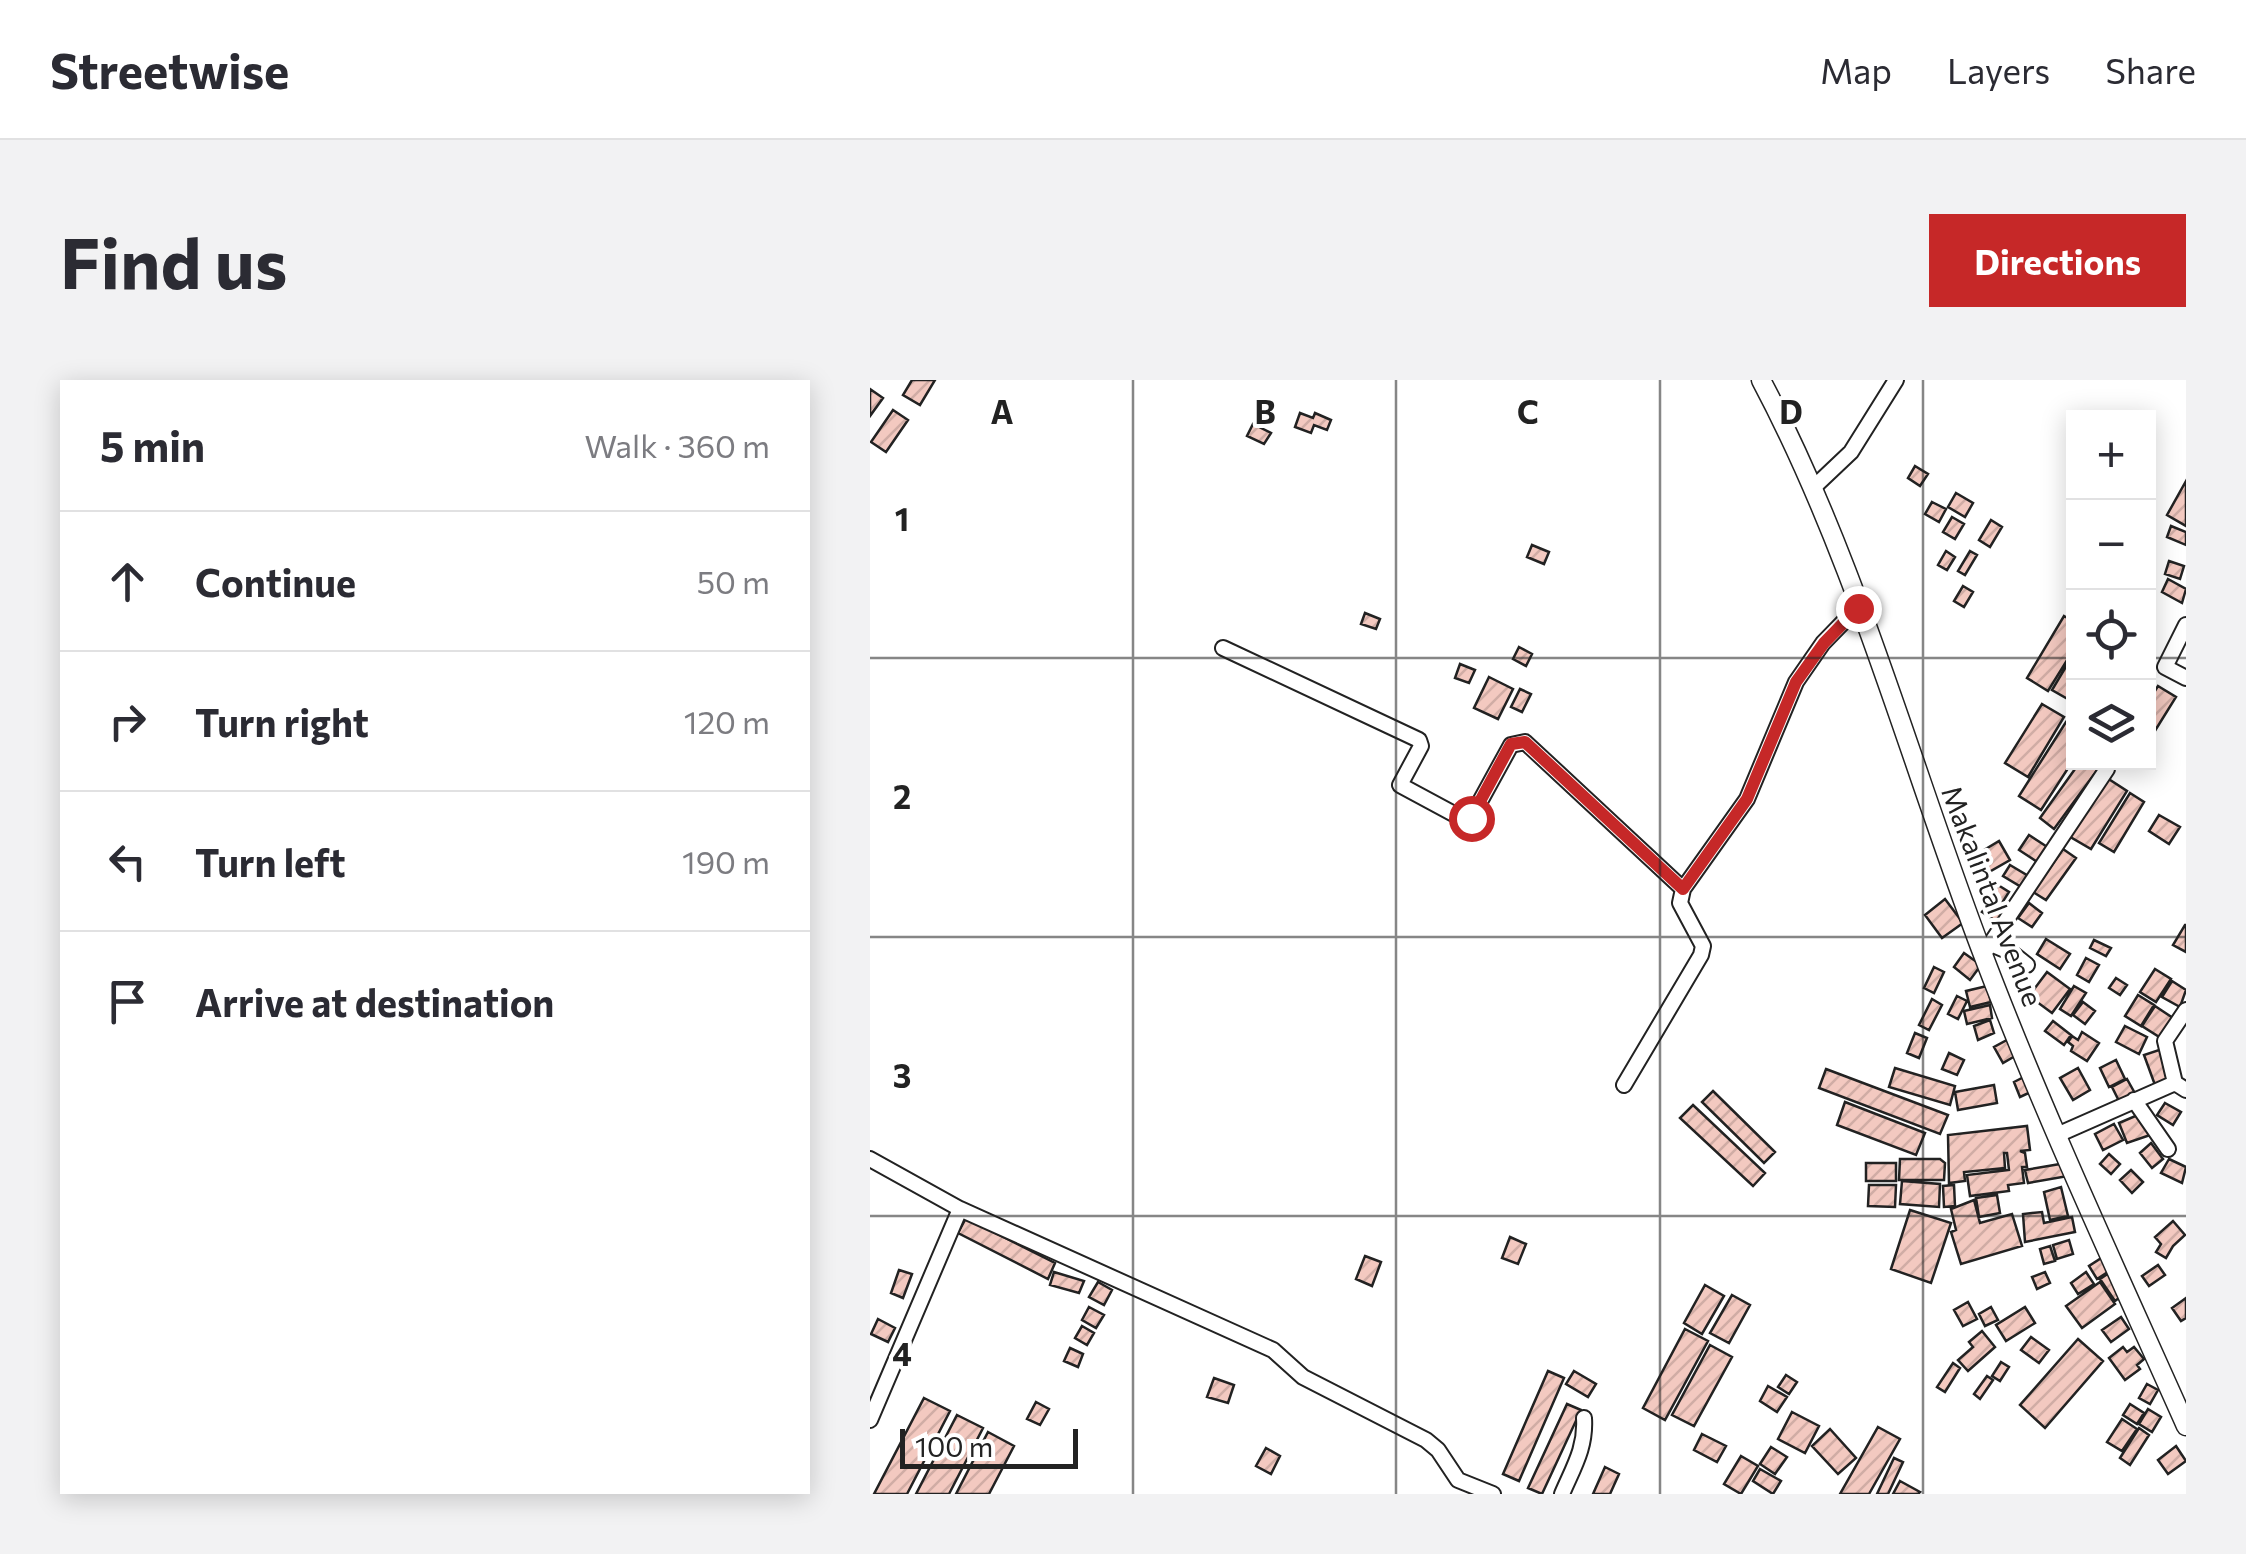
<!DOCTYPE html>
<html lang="en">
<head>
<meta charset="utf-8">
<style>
  body { margin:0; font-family:Commissioner,sans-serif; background:#f2f2f3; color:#2b2b33 }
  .controls { position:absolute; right:30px; top:30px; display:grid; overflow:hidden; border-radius:0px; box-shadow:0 5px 25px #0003 }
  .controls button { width:90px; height:90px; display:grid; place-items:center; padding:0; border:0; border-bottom:2px solid #e1e1e2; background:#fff; color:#2b2b33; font:50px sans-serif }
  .scale { position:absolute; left:30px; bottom:25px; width:178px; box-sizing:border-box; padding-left:10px; border:5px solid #222; border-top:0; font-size:28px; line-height:35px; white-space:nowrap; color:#222; -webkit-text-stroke:8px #fff; paint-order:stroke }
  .stop { position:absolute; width:30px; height:30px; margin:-22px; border:8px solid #c62828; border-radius:50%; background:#fff }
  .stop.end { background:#c62828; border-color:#fff; box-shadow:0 2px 10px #0008 }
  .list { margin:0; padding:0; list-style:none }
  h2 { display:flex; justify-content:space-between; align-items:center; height:130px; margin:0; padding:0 40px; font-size:42px }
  h2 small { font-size:32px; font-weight:400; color:#7c7c81 }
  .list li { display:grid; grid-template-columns:65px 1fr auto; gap:30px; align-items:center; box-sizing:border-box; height:140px; padding:0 40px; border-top:2px solid #e1e1e2 }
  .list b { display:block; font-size:38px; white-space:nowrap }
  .list em { font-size:32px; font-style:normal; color:#7c7c81 }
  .icon { flex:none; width:55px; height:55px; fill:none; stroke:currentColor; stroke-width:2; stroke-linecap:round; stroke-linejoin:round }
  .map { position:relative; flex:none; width:1316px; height:1114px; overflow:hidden; border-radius:0px }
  header { display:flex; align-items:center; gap:60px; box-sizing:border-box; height:140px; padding:0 50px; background:#fff; border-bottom:2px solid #e1e1e2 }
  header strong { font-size:48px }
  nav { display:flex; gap:55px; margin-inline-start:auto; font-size:35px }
  .intro { display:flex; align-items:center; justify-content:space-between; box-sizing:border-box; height:240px; padding:0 60px }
  h1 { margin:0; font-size:70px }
  .button { padding:25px 45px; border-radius:0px; background:#c62828; color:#fff; font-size:35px; font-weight:700 }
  main { display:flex; gap:60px; padding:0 60px }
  aside { flex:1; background:#fff; border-radius:0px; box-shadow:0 5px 25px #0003 }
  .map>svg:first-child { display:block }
</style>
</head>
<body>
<header>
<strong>Streetwise</strong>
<nav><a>Map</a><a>Layers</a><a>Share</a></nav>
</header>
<div class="intro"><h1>Find us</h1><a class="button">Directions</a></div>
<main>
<aside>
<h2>5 min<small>Walk · 360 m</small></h2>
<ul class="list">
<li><svg class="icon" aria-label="ahead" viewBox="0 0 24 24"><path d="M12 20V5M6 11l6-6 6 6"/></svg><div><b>Continue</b></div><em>50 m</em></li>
<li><svg class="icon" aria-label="right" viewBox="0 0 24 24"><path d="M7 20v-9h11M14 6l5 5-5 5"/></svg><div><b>Turn right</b></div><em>120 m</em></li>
<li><svg class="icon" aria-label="left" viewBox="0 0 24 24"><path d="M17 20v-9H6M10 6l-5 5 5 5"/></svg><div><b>Turn left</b></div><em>190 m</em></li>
<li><svg class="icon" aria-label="arrive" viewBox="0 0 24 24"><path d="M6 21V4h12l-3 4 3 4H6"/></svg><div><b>Arrive at destination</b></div></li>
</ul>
</aside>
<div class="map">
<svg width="1316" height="1114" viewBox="0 0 1316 1114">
  <defs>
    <pattern id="building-hatch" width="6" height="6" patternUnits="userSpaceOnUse" patternTransform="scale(2.5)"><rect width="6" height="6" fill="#f3c9c0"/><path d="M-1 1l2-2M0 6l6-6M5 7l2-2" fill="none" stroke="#d0aca5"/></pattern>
  </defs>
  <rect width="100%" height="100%" fill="#fff"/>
  <!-- building -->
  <path fill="url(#building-hatch)" stroke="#222" stroke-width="2.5" d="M 42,0 L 65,0 L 50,25 L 33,15 Z
    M 0,9 L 13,18 L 0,36 Z
    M 23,30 L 38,40 L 16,72 L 1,62 Z
    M 430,33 L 443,38 L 445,33 L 461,40 L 457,50 L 444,45 L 441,53 L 425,47 Z
    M 383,44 L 401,53 L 394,64 L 377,56 Z
    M 1045,86 L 1058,94 L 1050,106 L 1038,98 Z
    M 1316,101 L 1316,146 L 1297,135 Z
    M 1086,113 L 1103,123 L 1095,137 L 1078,127 Z
    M 1062,122 L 1076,129 L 1069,142 L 1055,134 Z
    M 1082,137 L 1094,144 L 1085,159 L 1073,152 Z
    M 1121,140 L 1132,147 L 1120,167 L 1109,160 Z
    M 1301,146 L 1316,152 L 1316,165 L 1297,157 Z
    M 662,165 L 679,172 L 674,184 L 657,177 Z
    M 1076,171 L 1085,177 L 1077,190 L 1068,185 Z
    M 1100,171 L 1107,175 L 1095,195 L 1088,191 Z
    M 1299,181 L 1314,186 L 1310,199 L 1295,194 Z
    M 1298,199 L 1316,209 L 1312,223 L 1292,212 Z
    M 1093,206 L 1103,212 L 1094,227 L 1084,221 Z
    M 495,233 L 510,239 L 506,249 L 491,244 Z
    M 1194,236 L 1204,242 L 1204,269 L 1178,311 L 1157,298 Z
    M 649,267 L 662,274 L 656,286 L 643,279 Z
    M 1204,273 L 1204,322 L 1203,322 L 1182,310 Z
    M 590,284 L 605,290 L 599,303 L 585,298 Z
    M 619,297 L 643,309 L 628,339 L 604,328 Z
    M 1288,306 L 1306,317 L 1278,362 L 1278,322 Z
    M 650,309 L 661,314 L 652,332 L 641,327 Z
    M 1172,324 L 1194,337 L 1158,397 L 1135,383 Z
    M 1196,342 L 1204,347 L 1204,379 L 1171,430 L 1149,416 Z
    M 1210,382 L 1219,382 L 1228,389 L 1184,449 L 1170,438 Z
    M 1234,396 L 1257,411 L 1221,469 L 1197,455 Z
    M 1260,413 L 1274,422 L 1244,472 L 1229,463 Z
    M 1289,435 L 1310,447 L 1299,464 L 1279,451 Z
    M 1159,455 L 1182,470 L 1172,485 L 1149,470 Z
    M 1129,461 L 1140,480 L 1112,496 L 1101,478 Z
    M 1193,469 L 1206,478 L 1176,520 L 1163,512 Z
    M 1140,485 L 1160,497 L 1153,508 L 1133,496 Z
    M 1128,505 L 1139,512 L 1132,523 L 1121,515 Z
    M 1075,519 L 1093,543 L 1072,558 L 1055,535 Z
    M 1121,520 L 1141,533 L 1132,545 L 1112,532 Z
    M 1159,523 L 1172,533 L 1162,547 L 1148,538 Z
    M 1315,545 L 1316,545 L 1316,572 L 1303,565 Z
    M 1176,559 L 1200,574 L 1190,589 L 1167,574 Z
    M 1224,560 L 1241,568 L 1236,576 L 1220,568 Z
    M 1094,573 L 1111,585 L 1100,600 L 1084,587 Z
    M 1216,578 L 1229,585 L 1219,602 L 1207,595 Z
    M 1064,587 L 1074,592 L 1064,613 L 1054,608 Z
    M 1285,589 L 1301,599 L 1286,622 L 1270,612 Z
    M 1177,592 L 1200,609 L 1182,633 L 1159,616 Z
    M 1246,598 L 1257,605 L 1250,615 L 1239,608 Z
    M 1302,601 L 1316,610 L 1310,627 L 1292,617 Z
    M 1117,606 L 1121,622 L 1100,627 L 1096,611 Z
    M 1204,606 L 1216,613 L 1201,636 L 1190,629 Z
    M 1268,615 L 1284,625 L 1271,646 L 1255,636 Z
    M 1087,616 L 1097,621 L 1088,639 L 1078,634 Z
    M 1062,619 L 1072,625 L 1059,650 L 1049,645 Z
    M 1213,622 L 1225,631 L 1215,644 L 1203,635 Z
    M 1120,625 L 1122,638 L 1097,644 L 1094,631 Z
    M 1285,626 L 1306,640 L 1294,660 L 1272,646 Z
    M 1120,640 L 1124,653 L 1108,660 L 1104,646 Z
    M 1183,641 L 1201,655 L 1194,665 L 1175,651 Z
    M 1255,646 L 1277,657 L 1269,674 L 1246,662 Z
    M 1212,652 L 1229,663 L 1217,681 L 1201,671 L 1203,666 L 1198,662 L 1202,656 L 1208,660 Z
    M 1045,653 L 1057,658 L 1049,678 L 1037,673 Z
    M 1137,660 L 1145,676 L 1133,683 L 1124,667 Z
    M 1292,669 L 1303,698 L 1285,705 L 1274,675 Z
    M 1079,673 L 1094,680 L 1087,695 L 1072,689 Z
    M 1246,680 L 1255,699 L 1239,707 L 1230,688 Z
    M 1025,688 L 1085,706 L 1080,725 L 1019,707 Z
    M 1208,688 L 1220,710 L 1203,720 L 1190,698 Z
    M 956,689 L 1078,735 L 1070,754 L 949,708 Z
    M 1156,696 L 1163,711 L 1150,717 L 1144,702 Z
    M 1257,699 L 1267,717 L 1251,725 L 1242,707 Z
    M 1124,705 L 1127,723 L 1088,730 L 1085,712 Z
    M 843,711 L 905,772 L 894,783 L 832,722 Z
    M 975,722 L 1055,753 L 1046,775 L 967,745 Z
    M 1295,723 L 1311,732 L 1303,745 L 1287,735 Z
    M 823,725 L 895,793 L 883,806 L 810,738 Z
    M 1270,734 L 1283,754 L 1257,763 L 1249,743 Z
    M 1244,744 L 1253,760 L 1233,770 L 1225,754 Z
    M 1157,746 L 1160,770 L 1150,771 L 1155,773 L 1157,787 L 1152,787 L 1154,803 L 1138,805 L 1139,811 L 1100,816 L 1097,795 L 1139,790 L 1137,773 L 1134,773 L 1135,788 L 1094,792 L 1095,801 L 1079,803 L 1078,755 Z
    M 1281,763 L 1293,779 L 1282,788 L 1270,773 Z
    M 1239,774 L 1250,784 L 1241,794 L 1230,784 Z
    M 1030,779 L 1070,779 L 1075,783 L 1074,800 L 1029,800 Z
    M 1299,779 L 1316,787 L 1312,803 L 1291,793 Z
    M 996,783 L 1026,783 L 1026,801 L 996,801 Z
    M 1196,783 L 1198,796 L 1158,803 L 1155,790 Z
    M 1261,790 L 1273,802 L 1262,813 L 1250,800 Z
    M 1032,801 L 1070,804 L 1069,827 L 1030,824 Z
    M 999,805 L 1026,805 L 1025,827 L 998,826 Z
    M 1084,805 L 1085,826 L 1074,827 L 1073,806 Z
    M 1191,807 L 1198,836 L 1180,840 L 1174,812 Z
    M 1127,815 L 1130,833 L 1109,837 L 1106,818 Z
    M 1104,820 L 1110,843 L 1142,834 L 1152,866 L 1091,884 L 1081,852 L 1086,850 L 1081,829 Z
    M 1040,830 L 1081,843 L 1061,903 L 1021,889 Z
    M 1172,832 L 1174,843 L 1202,837 L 1205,852 L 1155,862 L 1153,834 Z
    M 96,838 L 185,883 L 178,899 L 88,853 Z
    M 1303,841 L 1315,855 L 1303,866 L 1296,878 L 1286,872 L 1291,864 L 1285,857 Z
    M 640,857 L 656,864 L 648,884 L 632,878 Z
    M 1199,860 L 1203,874 L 1187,879 L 1183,865 Z
    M 1180,866 L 1185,881 L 1174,884 L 1170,869 Z
    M 1236,875 L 1244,888 L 1227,899 L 1219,886 Z
    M 495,876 L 511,882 L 502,906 L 486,899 Z
    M 1288,885 L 1295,895 L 1279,906 L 1272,896 Z
    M 29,890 L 42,894 L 33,918 L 21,913 Z
    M 1242,891 L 1257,912 L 1245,921 L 1230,899 Z
    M 184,892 L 214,901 L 209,913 L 180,905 Z
    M 1175,892 L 1180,903 L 1167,909 L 1162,897 Z
    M 1216,892 L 1224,904 L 1208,914 L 1201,903 Z
    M 228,902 L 242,910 L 234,925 L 219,917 Z
    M 1230,902 L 1245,924 L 1212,948 L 1196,926 Z
    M 835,905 L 854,916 L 832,954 L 814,943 Z
    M 862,915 L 880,925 L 859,963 L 840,953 Z
    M 1316,918 L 1316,938 L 1311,941 L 1302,928 Z
    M 1098,922 L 1107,939 L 1093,946 L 1084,930 Z
    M 219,927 L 234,935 L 226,948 L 212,940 Z
    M 1121,927 L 1128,940 L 1115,946 L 1109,934 Z
    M 1155,927 L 1165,943 L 1136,961 L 1126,945 Z
    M 1251,937 L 1259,949 L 1241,962 L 1232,950 Z
    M 8,939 L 25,948 L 18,962 L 1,954 Z
    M 212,946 L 224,953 L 217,965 L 205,958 Z
    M 815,949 L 838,961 L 795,1040 L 773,1028 Z
    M 1112,951 L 1125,967 L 1098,991 L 1088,980 L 1103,967 L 1099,962 Z
    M 1161,957 L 1179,970 L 1169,983 L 1151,970 Z
    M 1208,959 L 1233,981 L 1175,1048 L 1150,1025 Z
    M 840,965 L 862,977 L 824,1046 L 802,1035 Z
    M 1253,967 L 1257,972 L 1264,967 L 1274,979 L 1267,985 L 1270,989 L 1255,1000 L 1239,978 Z
    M 200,968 L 213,974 L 208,987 L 194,981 Z
    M 1131,982 L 1139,987 L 1130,1001 L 1122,996 Z
    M 1083,983 L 1090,988 L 1075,1012 L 1067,1007 Z
    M 678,991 L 694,998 L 649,1101 L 633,1094 Z
    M 704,991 L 726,1004 L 718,1017 L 696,1004 Z
    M 916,995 L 927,1002 L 919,1014 L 908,1007 Z
    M 1117,996 L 1123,1000 L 1110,1019 L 1104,1014 Z
    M 344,998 L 364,1005 L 358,1023 L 337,1017 Z
    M 1277,1004 L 1288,1010 L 1280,1024 L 1269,1018 Z
    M 898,1006 L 917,1017 L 907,1032 L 890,1021 Z
    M 54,1018 L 80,1031 L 37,1114 L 4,1114 Z
    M 166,1022 L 179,1029 L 170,1045 L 157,1039 Z
    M 697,1024 L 711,1030 L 672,1114 L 658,1108 Z
    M 1260,1024 L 1274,1033 L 1267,1044 L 1253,1035 Z
    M 1278,1029 L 1291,1037 L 1282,1052 L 1269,1044 Z
    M 922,1032 L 949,1046 L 935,1073 L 908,1059 Z
    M 87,1035 L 113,1048 L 79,1114 L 46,1114 Z
    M 1252,1039 L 1267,1049 L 1252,1071 L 1237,1062 Z
    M 1008,1047 L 1030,1059 L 999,1114 L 970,1114 Z
    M 1269,1048 L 1279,1055 L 1260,1085 L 1250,1078 Z
    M 960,1049 L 986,1078 L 968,1094 L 942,1066 Z
    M 118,1052 L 144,1066 L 119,1114 L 86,1114 Z
    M 832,1054 L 856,1066 L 847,1082 L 824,1070 Z
    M 1306,1066 L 1316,1081 L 1298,1094 L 1288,1080 Z
    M 901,1067 L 917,1077 L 905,1094 L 890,1084 Z
    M 396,1068 L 410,1076 L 401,1094 L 386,1086 Z
    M 871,1076 L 888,1086 L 871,1114 L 854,1104 Z
    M 1024,1078 L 1033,1082 L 1018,1114 L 1007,1114 Z
    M 735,1087 L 749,1094 L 740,1114 L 723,1114 Z
    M 890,1089 L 911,1101 L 903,1114 L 883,1101 Z
    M 1030,1101 L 1050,1112 L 1048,1114 L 1023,1114 Z"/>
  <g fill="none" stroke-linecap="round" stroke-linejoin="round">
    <defs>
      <path id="minor" d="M 943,108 L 981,72 L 1026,0
        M 1316,245 L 1295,287 L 1316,298
        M 353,268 L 549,360 L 551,366 L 530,405 L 595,440 L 601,438 L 641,365 L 655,362 L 813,509 L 877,419 L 926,302 L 953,263 L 988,227
        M 1121,564 L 1142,573 L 1157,585
        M 1113,575 L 1237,389
        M 1316,630 L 1295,661 L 1305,703 L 1316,710
        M 754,705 L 831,575 L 833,566 L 810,523 L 813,509
        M 1264,720 L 1298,769
        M 1187,755 L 1305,703
        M 0,779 L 90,829 L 403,970 L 433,997 L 556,1060 L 568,1070 L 588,1100 L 623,1114
        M 0,1040 L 90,829
        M 692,1114 C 703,1088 716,1068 714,1038"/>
      <path id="major" d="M 891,0 C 986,179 1040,383 1112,572 C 1173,733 1246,889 1316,1046"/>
    </defs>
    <!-- minor casing -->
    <use href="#minor" stroke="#222" stroke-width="18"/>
    <!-- major casing -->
    <use href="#major" stroke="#222" stroke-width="21"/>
    <!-- minor -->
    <use href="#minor" stroke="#fff" stroke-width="14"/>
    <!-- major -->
    <use href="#major" stroke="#fff" stroke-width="18"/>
  </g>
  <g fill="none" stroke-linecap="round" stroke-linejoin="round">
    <!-- route -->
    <path stroke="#c62828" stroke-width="12" d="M 601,438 L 641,364 L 655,362 L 813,509 L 877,419 L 926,302 L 954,263 L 988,228"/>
  </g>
  <!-- grid -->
  <path fill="none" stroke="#222" stroke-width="2.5" stroke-opacity="0.55" d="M 263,0 L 263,1114M 526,0 L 526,1114M 790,0 L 790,1114M 1053,0 L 1053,1114M 0,278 L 1204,278M 1278,278 L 1316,278M 0,557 L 1316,557M 0,836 L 1316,836"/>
  <g text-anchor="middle" stroke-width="8" stroke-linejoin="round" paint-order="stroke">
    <!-- street labels -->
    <g font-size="28" fill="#222" stroke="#fff">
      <text transform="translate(1122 516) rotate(69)" y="10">Makalintal Avenue</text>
    </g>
  </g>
  <g font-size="32" text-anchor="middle" font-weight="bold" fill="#222" stroke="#fff" stroke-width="8" stroke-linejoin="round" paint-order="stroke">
    <text x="132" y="44">A</text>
    <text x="395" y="44">B</text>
    <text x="658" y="44">C</text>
    <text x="921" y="44">D</text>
    <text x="32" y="151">1</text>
    <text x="32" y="429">2</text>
    <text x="32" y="708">3</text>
    <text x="32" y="986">4</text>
  </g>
</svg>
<div class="controls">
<button>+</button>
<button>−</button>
<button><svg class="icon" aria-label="locate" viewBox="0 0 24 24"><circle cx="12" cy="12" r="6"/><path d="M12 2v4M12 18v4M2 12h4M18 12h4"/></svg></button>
<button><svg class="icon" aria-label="layers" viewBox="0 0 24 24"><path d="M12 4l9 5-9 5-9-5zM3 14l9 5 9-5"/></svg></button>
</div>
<div class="scale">100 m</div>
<div class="stop" style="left:601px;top:438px"></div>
<div class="stop end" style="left:988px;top:228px"></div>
</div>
</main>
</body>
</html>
